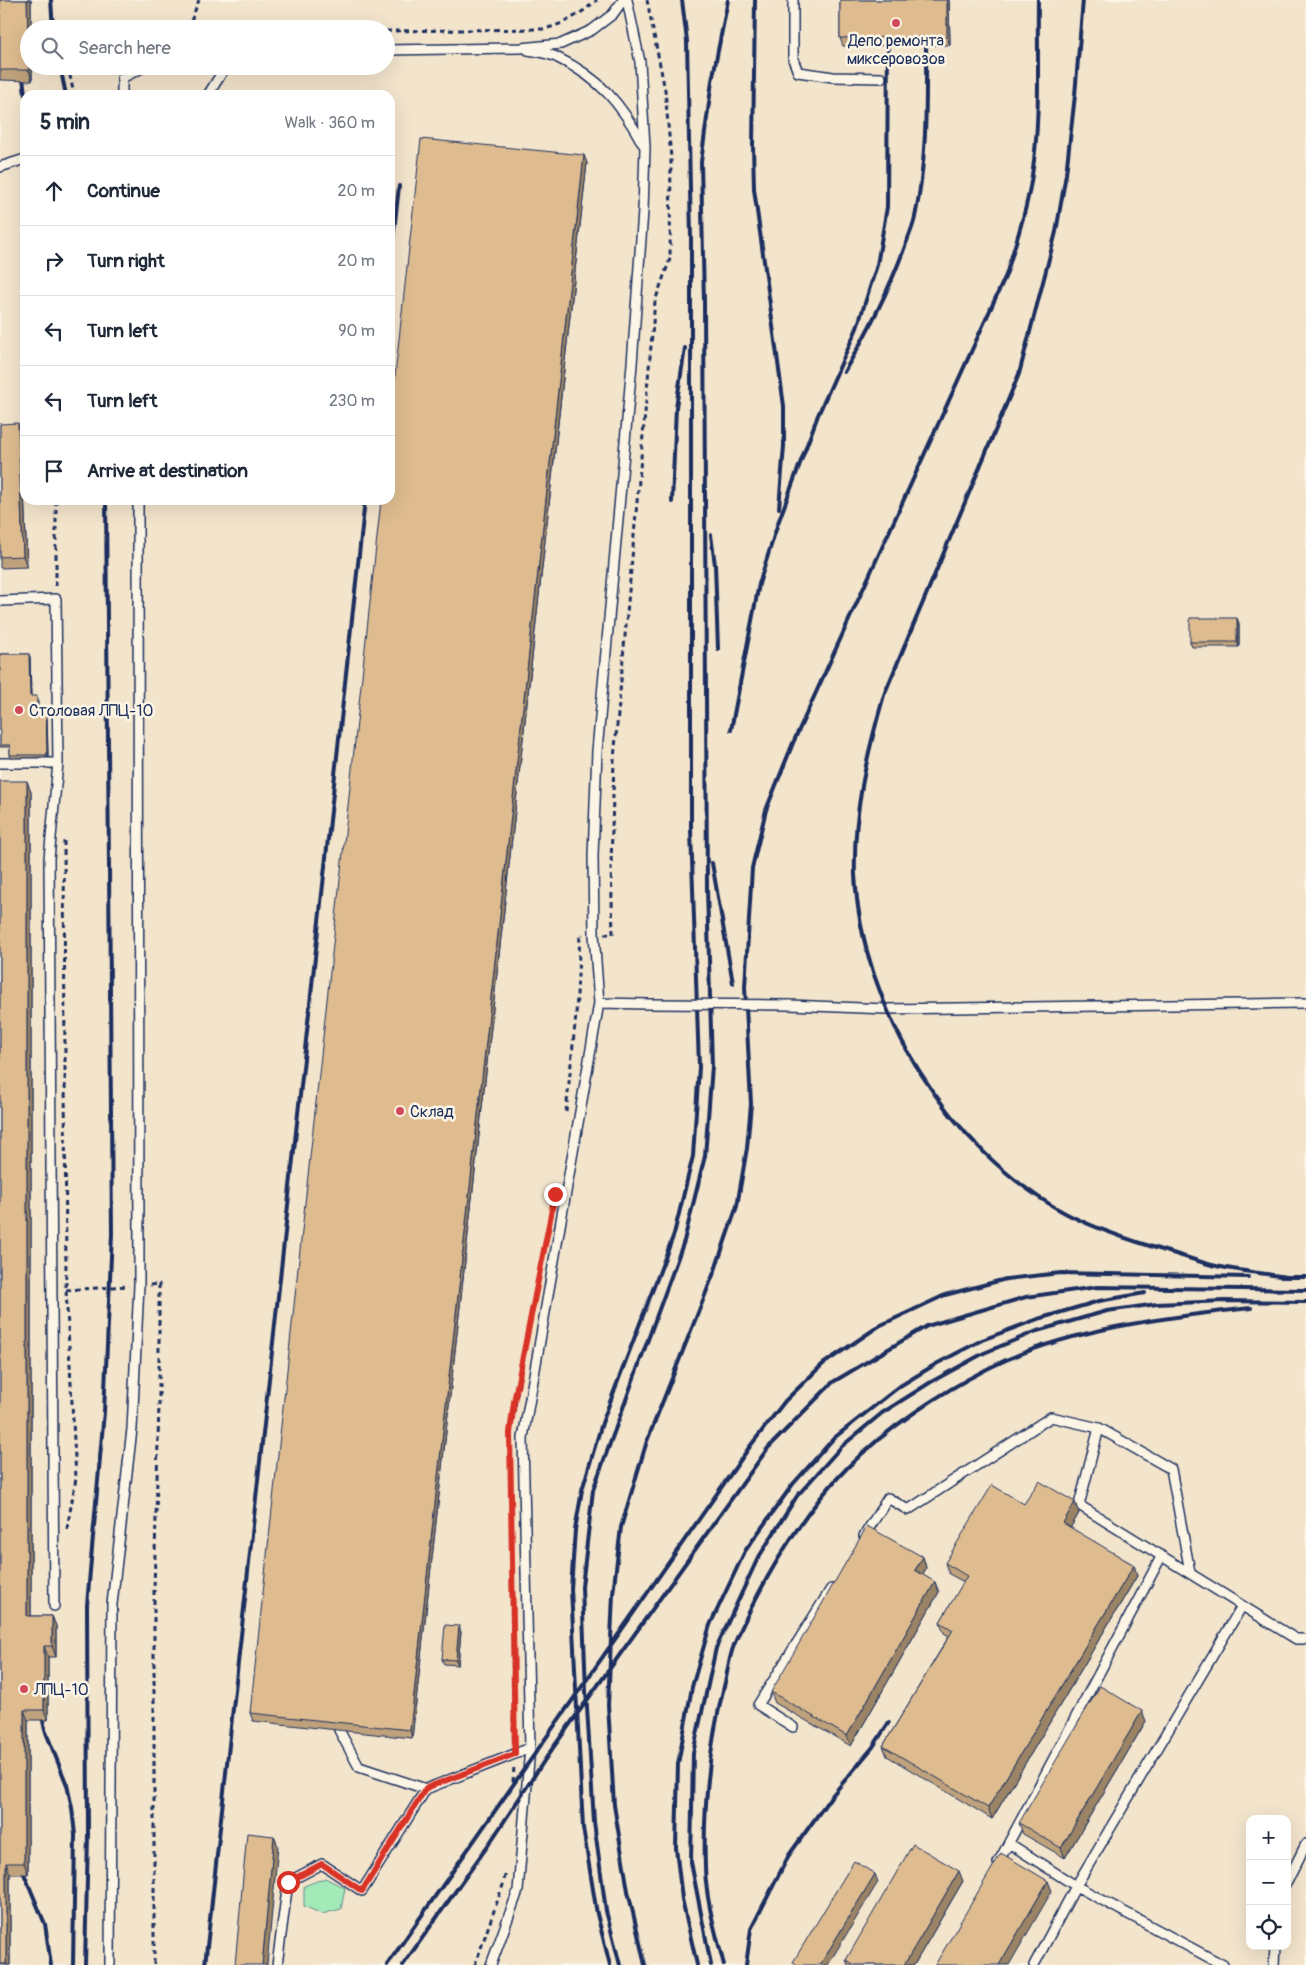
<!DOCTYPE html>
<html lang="en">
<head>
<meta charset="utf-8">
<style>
  body { margin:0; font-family:Pangolin,sans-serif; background:#f6f6f7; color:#1f2937 }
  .controls { position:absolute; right:15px; bottom:15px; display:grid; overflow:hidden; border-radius:10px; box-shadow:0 5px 20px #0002 }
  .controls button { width:45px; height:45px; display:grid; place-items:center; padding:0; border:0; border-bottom:1px solid #e0e1e3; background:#fff; color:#1f2937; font:25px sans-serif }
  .stop { position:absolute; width:15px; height:15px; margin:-11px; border:4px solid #d93025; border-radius:50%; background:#fff }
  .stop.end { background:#d93025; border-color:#fff; box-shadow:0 1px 5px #0008 }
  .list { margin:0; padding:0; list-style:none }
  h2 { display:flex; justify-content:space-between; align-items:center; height:65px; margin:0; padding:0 20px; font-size:21px }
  h2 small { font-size:16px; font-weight:400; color:#747a83 }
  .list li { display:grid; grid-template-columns:32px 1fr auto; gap:15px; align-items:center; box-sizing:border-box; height:70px; padding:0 20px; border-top:1px solid #e0e1e3 }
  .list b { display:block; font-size:19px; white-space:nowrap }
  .list em { font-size:16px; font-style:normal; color:#747a83 }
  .icon { flex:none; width:28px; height:28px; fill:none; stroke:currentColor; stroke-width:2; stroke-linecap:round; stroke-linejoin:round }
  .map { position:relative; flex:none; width:1306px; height:1965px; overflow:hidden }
  .search { position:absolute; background:#fff; box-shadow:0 5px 20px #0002; left:20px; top:20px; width:375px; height:55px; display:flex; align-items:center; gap:12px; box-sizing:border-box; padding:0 18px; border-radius:28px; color:#747a83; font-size:19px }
  .panel { position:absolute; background:#fff; box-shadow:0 5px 20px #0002; left:20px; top:90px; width:375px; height:415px; border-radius:15px }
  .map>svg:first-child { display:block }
</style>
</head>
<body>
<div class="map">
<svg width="1306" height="1965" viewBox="0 0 1306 1965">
  <rect width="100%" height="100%" fill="#fcf5e5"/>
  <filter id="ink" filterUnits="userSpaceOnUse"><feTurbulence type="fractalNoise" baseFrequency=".02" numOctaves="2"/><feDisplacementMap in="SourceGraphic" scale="10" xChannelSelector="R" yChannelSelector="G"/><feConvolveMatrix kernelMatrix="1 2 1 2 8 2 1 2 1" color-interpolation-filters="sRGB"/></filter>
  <g filter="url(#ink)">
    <!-- built -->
    <path fill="#f3e4cc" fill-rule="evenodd" d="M 0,0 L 1306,0 L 1306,1965 L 0,1965 ZM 29,29 L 386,29 L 386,66 L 29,66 ZM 25,95 L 390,95 L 390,500 L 25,500 ZM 1250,1819 L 1287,1819 L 1287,1946 L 1250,1946 Z"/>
    <!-- green -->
    <path fill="#a2eab8" stroke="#5e8c8b" d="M 325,1878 L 345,1888 L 341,1909 L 322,1914 L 304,1906 L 304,1886 Z"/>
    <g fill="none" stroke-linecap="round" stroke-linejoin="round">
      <defs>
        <path id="service" d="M 793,0 L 793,59 L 798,72 L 833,77 L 881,78
          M 386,50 L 521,48 L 561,44 L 592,30 L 613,14 L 623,0
          M 528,50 C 538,52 549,53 558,58 C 600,78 621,104 643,144
          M 122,95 L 122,78 L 146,66
          M 208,95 L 226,66
          M 0,167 L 25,159
          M 0,601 L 56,599 L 58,763 L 49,859 L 54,1606
          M 0,763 L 58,763
          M 599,1003 L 648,1004
          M 789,1005 L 886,1009 L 1306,1003
          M 1099,1428 L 1079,1505 L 1296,1639 L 1306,1639
          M 864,1536 L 888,1498 L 908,1510 L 1051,1417 L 1099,1428 L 1171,1469 L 1190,1572
          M 793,1727 L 758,1705 L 831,1589
          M 339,1730 L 359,1767 L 426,1789
          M 1010,1844 L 1076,1886 L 1223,1965
          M 998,1863 L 1161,1557
          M 1287,1882 L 1306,1844
          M 110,1965 L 112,1604 L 132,1429 L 139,1285 L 138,500
          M 277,1965 L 288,1882 L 322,1864 L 362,1891 L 426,1789 L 530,1748
          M 491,1965 L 518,1891 L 530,1748 L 523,1438 L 599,1003 L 594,934 L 593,856 L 597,751 L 632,364 L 643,211 L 645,147 L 640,62 L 627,0
          M 1034,1965 L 1076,1886 L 1242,1606
          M 1274,1965 L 1275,1946"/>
      </defs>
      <!-- service casing -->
      <use href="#service" stroke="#1b2f5e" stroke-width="12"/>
      <!-- path -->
      <path stroke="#1b2f5e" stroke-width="3" stroke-dasharray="5 4" stroke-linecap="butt" d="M 188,29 L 199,0
        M 386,31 L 544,29 C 564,24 581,14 597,0
        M 68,66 L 74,95
        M 56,500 L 56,588
        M 64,841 L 66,1290 L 76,1478 L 67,1529
        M 604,934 L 613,934 L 611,866 L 614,759 L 655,301 L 670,259 L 671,158 L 665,90 L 647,0
        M 566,1112 L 576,1015 L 580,935 L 583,935
        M 150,1285 L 159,1284 L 159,1404 L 154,1591 L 154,1965
        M 66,1290 L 129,1286
        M 512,1423 L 524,1350
        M 512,1591 L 514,1742
        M 513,1782 L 514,1766
        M 475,1965 L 503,1885 L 506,1871"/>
      <!-- service -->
      <use href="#service" stroke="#fcf5e5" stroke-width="9"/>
      <!-- rail -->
      <path stroke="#1b2f5e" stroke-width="4" d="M 51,0 L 53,29
        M 755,0 L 753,146 L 754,189 L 784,406 L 784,446 L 779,508
        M 1083,0 L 1075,95 L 1066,174 L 1056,232 L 1019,374 L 884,695 C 867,754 853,813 855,875 C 861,1008 950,1152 1067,1214 C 1098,1230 1132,1240 1165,1251 C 1181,1255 1196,1261 1212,1265 C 1237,1271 1262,1273 1286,1277
        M 60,66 L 66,95
        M 22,68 L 25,95
        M 390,267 L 399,186
        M 844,372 C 868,332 888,292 904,249 C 908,238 913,227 915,217 C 928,156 926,93 926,31
        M 672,502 L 676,407 L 685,348
        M 711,535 L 715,565 L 718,649
        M 731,730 L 759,584 L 778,523 L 818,415 L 857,328 L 877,265 L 887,207 L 888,33
        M 712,863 L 733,983
        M 1281,1277 L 1306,1277
        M 40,1706 L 45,1730 L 67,1785 L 72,1808 L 75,1835 L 73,1965
        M 22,1860 L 22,1869 L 45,1924 L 51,1965
        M 85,1965 L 88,1835 L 87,1605 L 104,1412 L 112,1234 L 106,500
        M 205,1965 L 365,500
        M 387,1965 L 751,1445 L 785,1401 L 823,1364 L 879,1326 L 945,1295 L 1006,1279 L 1061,1273 L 1248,1277
        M 403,1965 L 489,1844 L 550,1752 L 768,1448 L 833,1382 L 927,1326 L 1026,1297 L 1097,1287 L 1306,1290
        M 610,1965 L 597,1914 L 583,1828 L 571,1589 L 575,1530 L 582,1490 L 602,1423 L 674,1234 L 693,1156 L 699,1067 L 691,830 L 691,238 L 687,41 L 682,0
        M 620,1965 L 606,1911 L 594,1822 L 586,1691 L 582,1587 L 593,1490 L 684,1241 L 705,1156 L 712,1066 L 707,889 L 704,302 L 701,162 L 712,81 L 728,0
        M 645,1965 L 628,1891 L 614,1805 L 608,1705 L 613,1594 L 621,1527 L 647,1441 L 715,1270 L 737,1206 L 747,1148 L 751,1104 L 745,987 L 752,868 L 766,810 L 793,743 L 1006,275 C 1016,242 1027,210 1032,175 C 1041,118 1037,58 1038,0
        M 697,1965 L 682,1899 L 676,1848 L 678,1764 L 692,1687 L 710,1625 L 745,1551 L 793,1484 L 834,1438 L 900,1386 L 936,1364 L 982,1340 L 1038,1319 L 1099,1301 L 1145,1293
        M 711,1965 L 691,1862 L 693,1753 L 716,1648 L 757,1560 L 797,1496 L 841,1447 L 882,1413 L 931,1382 L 984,1353 L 1037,1331 L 1107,1311 L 1157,1304 L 1224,1301 L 1306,1302
        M 724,1965 C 716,1934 706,1901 705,1868 C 703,1805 710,1740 726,1678 C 728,1667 730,1655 734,1645 C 743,1622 755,1600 767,1578 C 789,1539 816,1499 848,1467 C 887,1428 940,1393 989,1368 C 1066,1329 1166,1317 1251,1308
        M 746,1965 L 751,1929 L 789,1855 L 830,1798 L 873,1747 L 889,1722"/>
      <defs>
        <path id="service-bridge" d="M 648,1004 L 789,1005"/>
      </defs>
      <!-- service-bridge casing -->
      <use href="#service-bridge" stroke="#1b2f5e" stroke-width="12" stroke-linecap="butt"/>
      <!-- service-bridge -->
      <use href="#service-bridge" stroke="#fcf5e5" stroke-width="9"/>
    </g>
    <!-- wall -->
    <path fill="#bfa27c" stroke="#1b2f5e" d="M 0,0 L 31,0 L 31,29 L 29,29 L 29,66 L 32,66 L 32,81 L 0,80 Z
      M 840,0 L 949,0 L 950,45 L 843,46 L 840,38 Z
      M 587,163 L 412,1738 L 253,1721 L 250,1713 Z
      M 0,424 L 22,434 L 27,567 L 0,568 Z
      M 1239,623 L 1239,647 L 1192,647 L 1190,642 Z
      M 0,654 L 29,654 L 30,657 L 31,696 L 38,699 L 38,710 L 47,713 L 48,757 L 11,758 L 10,755 L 10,747 L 0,747 Z
      M 0,781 L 31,792 L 31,1616 L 52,1616 L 56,1626 L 56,1657 L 48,1657 L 48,1720 L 28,1720 L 28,1874 L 10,1874 L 10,1965 L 0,1965 Z
      M 1024,1504 L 1079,1513 L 1070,1528 L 1134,1565 L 1137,1576 L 992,1819 L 887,1756 L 883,1746 L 949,1636 L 944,1633 L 940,1622 L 964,1582 L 949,1574 L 945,1563 Z
      M 923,1557 L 926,1568 L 923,1575 L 939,1592 L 851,1746 L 775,1703 L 771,1692 Z
      M 461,1632 L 458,1665 L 444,1664 L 442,1659 Z
      M 1146,1721 L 1065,1858 L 1023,1834 L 1019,1823 Z
      M 963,1881 L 914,1965 L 848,1965 L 846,1960 Z"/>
    <!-- shaded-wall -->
    <path fill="#9b8465" stroke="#1b2f5e" d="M 27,0 L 31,0 L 31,29 L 29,29 L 29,66 L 32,66 L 32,81 L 29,70 Z
      M 947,0 L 949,0 L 950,45 L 947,37 Z
      M 584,155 L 587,163 L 412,1738 L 410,1730 Z
      M 18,423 L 22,434 L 27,567 L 23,556 Z
      M 1237,618 L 1239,623 L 1239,647 L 1237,642 Z
      M 29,654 L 30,657 L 31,699 L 30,696 Z
      M 46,710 L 47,713 L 48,757 L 47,755 Z
      M 27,781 L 31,792 L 31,1626 L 27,1616 Z
      M 1075,1502 L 1079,1513 L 1067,1534 L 1063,1523 Z
      M 923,1557 L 926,1568 L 919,1581 L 915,1570 Z
      M 1134,1565 L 1137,1576 L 992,1819 L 988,1808 Z
      M 935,1582 L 939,1592 L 851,1746 L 847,1736 Z
      M 52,1616 L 56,1626 L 56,1657 L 52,1646 Z
      M 459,1626 L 461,1632 L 458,1665 L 456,1660 Z
      M 44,1646 L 48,1657 L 48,1720 L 44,1710 Z
      M 24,1710 L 28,1720 L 28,1874 L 24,1863 Z
      M 1142,1711 L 1146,1721 L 1065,1858 L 1061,1848 Z
      M 274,1836 L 278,1846 L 267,1965 L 262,1965 Z
      M 6,1863 L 10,1874 L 10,1965 L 6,1965 Z
      M 959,1871 L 963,1881 L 914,1965 L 904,1965 Z
      M 875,1874 L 878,1882 L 828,1965 L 820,1965 Z
      M 1048,1881 L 1052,1891 L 1009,1965 L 999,1965 Z"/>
    <!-- building -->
    <path fill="#debc90" stroke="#1b2f5e" d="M 0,0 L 27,0 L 29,70 L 0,70 Z
      M 840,0 L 947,0 L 947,37 L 840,38 Z
      M 421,139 L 584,155 L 410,1730 L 250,1713 L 381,500 L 390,500 L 390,421 Z
      M 18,423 L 23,556 L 0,557 L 0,424 Z
      M 1190,618 L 1237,618 L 1237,642 L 1190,642 Z
      M 0,654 L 29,654 L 30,696 L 37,696 L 37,710 L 46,710 L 47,755 L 10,755 L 10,745 L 0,745 Z
      M 0,781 L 27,781 L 27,1616 L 52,1616 L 52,1646 L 44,1646 L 44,1710 L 24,1710 L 24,1863 L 6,1863 L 6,1964 L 0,1964 Z
      M 1039,1481 L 1075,1502 L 1063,1523 L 1134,1565 L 988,1808 L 883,1746 L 953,1630 L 940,1622 L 967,1576 L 945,1563 L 992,1485 L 1024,1504 Z
      M 867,1526 L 923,1557 L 915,1570 L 935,1582 L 847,1736 L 771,1692 Z
      M 445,1625 L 459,1626 L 456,1660 L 442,1659 Z
      M 1100,1686 L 1142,1711 L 1061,1848 L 1019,1823 Z
      M 247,1833 L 274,1836 L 262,1965 L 235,1965 Z
      M 913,1844 L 959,1871 L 904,1965 L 855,1965 L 846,1960 Z
      M 1001,1853 L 1048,1881 L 999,1965 L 935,1965 Z
      M 854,1861 L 875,1874 L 820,1965 L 798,1965 L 793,1962 Z"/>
  </g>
  <g fill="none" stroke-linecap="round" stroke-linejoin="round" filter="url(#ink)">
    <!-- route -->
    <path stroke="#d93025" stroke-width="6" d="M 288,1882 L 322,1864 L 362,1891 L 426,1788 L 515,1754 L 510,1433 L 514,1402 L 555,1194"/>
  </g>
  <!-- markers -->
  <g fill="#d1495b" stroke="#fcf5e5" stroke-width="2">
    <circle cx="896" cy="23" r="5"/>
    <circle cx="19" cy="710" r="5"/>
    <circle cx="400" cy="1111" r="5"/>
    <circle cx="24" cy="1689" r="5"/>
  </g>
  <g text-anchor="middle" stroke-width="5" stroke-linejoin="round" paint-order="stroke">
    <!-- poi labels -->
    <g font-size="16" fill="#1b2f5e" stroke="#fcf5e5" text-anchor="start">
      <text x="896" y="46" text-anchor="middle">Депо ремонта<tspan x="896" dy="18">миксеровозов</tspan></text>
      <text x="29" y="716">Столовая ЛПЦ-10</text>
      <text x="410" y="1117">Склад</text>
      <text x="34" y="1695">ЛПЦ-10</text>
    </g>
  </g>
</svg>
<div class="controls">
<button>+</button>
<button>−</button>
<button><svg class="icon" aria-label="locate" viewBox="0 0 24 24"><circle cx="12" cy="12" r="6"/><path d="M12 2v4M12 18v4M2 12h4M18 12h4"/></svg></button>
</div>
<div class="stop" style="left:288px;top:1882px"></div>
<div class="stop end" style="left:555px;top:1194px"></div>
<div class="search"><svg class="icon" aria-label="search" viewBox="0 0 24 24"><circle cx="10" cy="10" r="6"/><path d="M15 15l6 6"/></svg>Search here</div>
<section class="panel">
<h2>5 min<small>Walk · 360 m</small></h2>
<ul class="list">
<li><svg class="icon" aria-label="ahead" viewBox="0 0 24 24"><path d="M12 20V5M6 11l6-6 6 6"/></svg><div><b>Continue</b></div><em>20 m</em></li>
<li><svg class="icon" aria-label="right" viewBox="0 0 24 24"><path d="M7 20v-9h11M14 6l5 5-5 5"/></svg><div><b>Turn right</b></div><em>20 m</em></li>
<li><svg class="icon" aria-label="left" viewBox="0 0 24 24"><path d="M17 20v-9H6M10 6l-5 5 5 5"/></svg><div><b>Turn left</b></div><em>90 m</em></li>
<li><svg class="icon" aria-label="left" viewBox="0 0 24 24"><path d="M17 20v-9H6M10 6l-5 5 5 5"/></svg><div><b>Turn left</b></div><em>230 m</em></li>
<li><svg class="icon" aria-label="arrive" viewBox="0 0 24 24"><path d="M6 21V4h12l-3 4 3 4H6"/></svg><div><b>Arrive at destination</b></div></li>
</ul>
</section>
</div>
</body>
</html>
